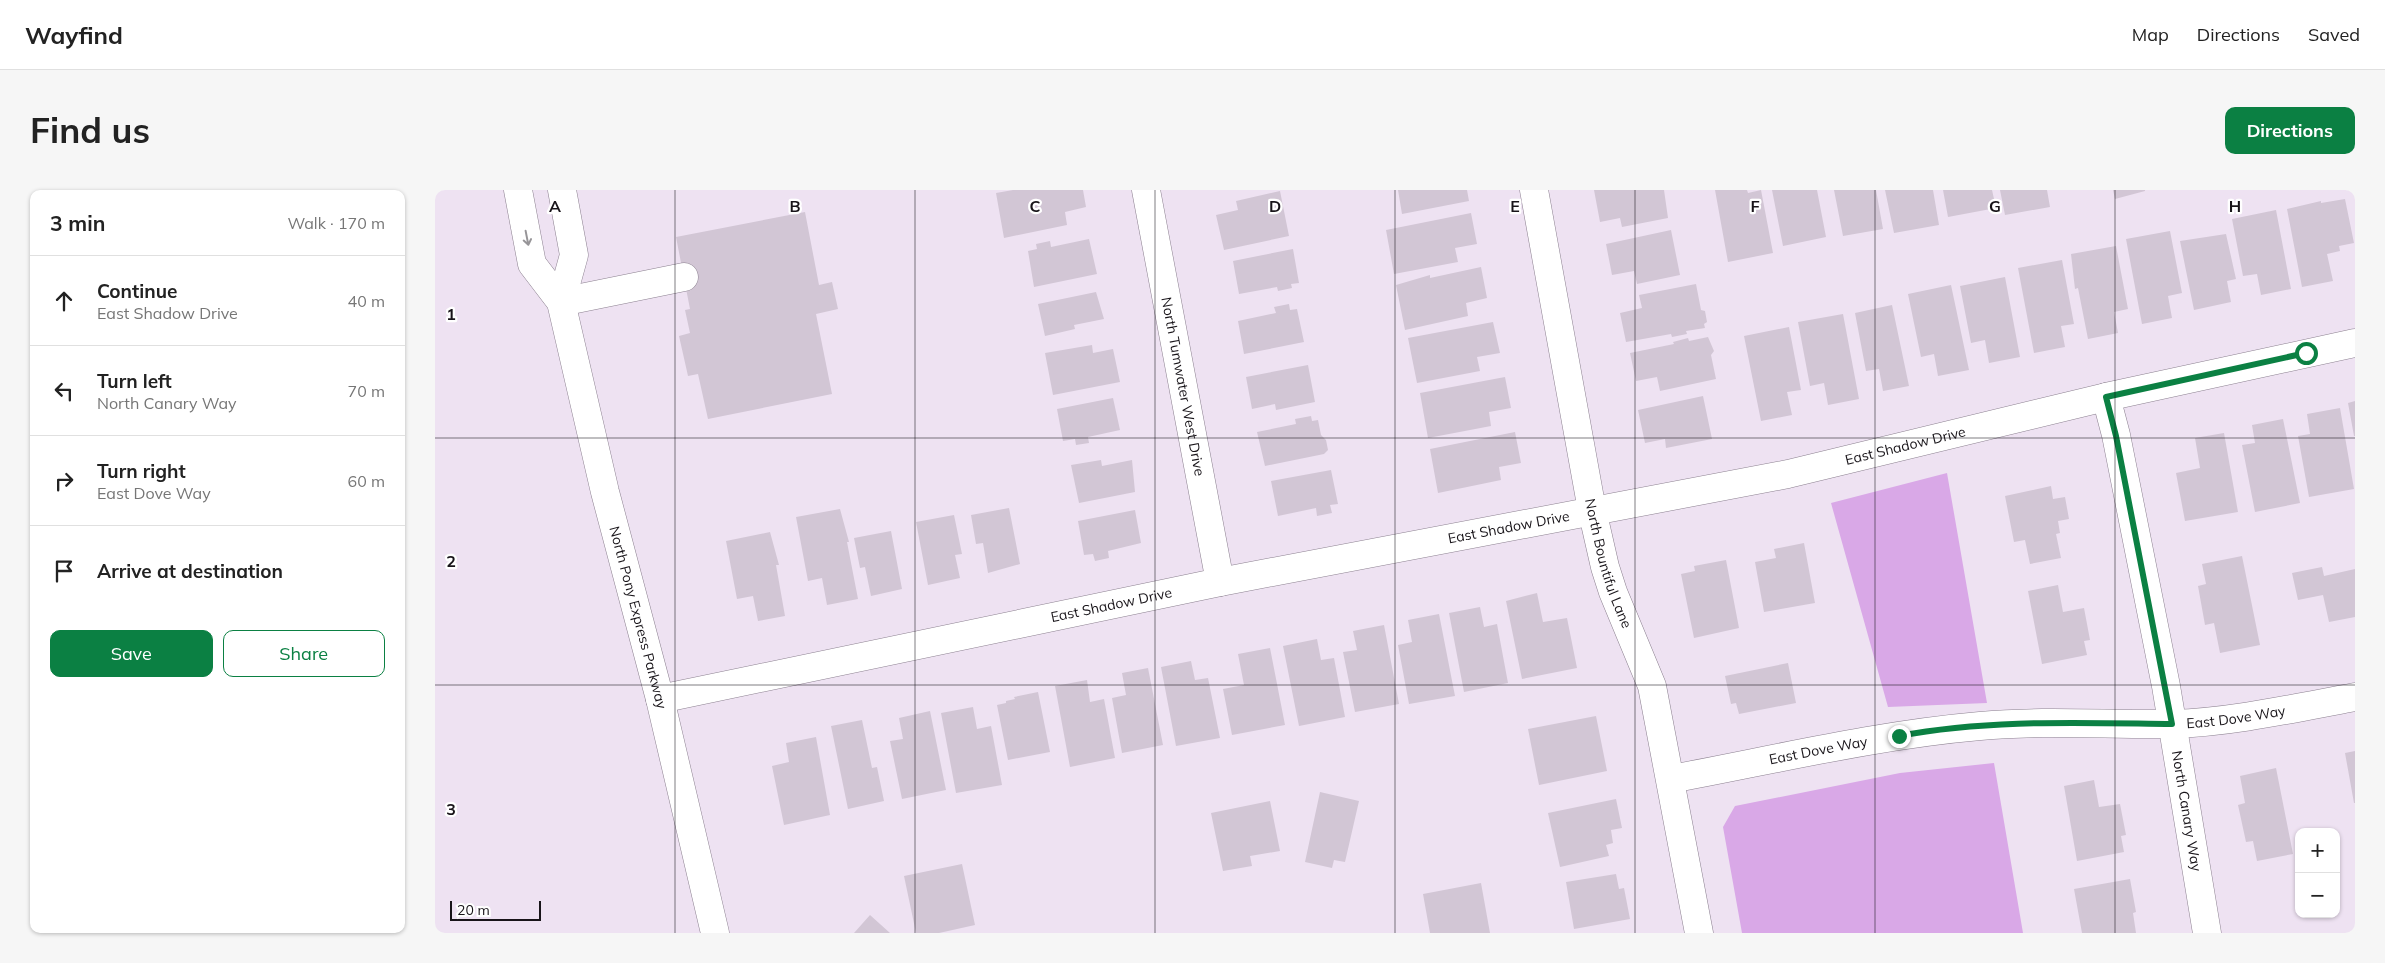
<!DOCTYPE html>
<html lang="en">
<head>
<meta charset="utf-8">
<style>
  body { margin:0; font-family:Mulish,sans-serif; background:#f6f6f6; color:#222 }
  .controls { position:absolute; right:15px; bottom:15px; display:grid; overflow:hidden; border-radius:10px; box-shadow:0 1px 4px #0004 }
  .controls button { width:45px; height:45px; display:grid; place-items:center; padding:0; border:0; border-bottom:1px solid #e0e0e0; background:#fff; color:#222; font:25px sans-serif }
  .scale { position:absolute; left:15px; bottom:12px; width:91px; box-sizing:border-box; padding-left:5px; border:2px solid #181419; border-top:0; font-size:14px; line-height:18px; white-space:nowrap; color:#181419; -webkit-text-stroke:4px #fff; paint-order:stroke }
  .stop { position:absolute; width:15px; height:15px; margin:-11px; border:4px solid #0b8043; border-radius:50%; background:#fff }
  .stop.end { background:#0b8043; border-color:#fff; box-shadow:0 1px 5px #0008 }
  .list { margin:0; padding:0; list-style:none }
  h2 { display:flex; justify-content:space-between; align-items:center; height:65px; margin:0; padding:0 20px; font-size:21px }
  h2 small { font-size:16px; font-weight:400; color:#767676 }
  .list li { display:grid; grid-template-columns:32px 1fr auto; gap:15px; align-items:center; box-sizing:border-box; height:90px; padding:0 20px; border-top:1px solid #e0e0e0 }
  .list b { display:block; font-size:19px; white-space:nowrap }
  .list p { margin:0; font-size:16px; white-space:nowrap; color:#767676 }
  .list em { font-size:16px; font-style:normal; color:#767676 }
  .actions { display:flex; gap:10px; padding:15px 20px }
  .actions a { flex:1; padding:11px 0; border:1px solid #0b8043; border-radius:10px; text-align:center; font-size:18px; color:#0b8043 }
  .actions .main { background:#0b8043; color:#fff }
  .icon { flex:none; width:28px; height:28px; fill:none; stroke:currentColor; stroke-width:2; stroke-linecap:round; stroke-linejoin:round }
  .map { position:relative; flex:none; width:1920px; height:743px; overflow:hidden; border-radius:10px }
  header { display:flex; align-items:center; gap:30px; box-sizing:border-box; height:70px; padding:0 25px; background:#fff; border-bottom:1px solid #e0e0e0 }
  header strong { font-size:24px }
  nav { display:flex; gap:28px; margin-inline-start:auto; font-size:18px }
  .intro { display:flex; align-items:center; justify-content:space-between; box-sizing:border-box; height:120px; padding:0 30px }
  h1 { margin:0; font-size:35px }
  .button { padding:12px 22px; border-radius:10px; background:#0b8043; color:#fff; font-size:18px; font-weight:700 }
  main { display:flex; gap:30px; padding:0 30px }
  aside { flex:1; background:#fff; border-radius:10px; box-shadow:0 1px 4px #0004 }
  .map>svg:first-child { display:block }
</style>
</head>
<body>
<header>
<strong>Wayfind</strong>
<nav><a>Map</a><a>Directions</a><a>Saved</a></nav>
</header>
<div class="intro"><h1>Find us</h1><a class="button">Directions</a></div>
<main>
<aside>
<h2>3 min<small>Walk · 170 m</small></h2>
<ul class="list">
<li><svg class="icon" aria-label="ahead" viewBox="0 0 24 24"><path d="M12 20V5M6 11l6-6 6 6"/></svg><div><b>Continue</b><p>East Shadow Drive</p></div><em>40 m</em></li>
<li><svg class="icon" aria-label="left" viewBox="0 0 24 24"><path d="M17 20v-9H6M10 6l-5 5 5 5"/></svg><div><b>Turn left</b><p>North Canary Way</p></div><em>70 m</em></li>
<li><svg class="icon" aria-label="right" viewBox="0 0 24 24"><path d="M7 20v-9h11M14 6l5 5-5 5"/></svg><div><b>Turn right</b><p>East Dove Way</p></div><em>60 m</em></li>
<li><svg class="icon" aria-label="arrive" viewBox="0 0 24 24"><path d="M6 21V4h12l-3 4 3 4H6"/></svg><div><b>Arrive at destination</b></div></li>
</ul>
<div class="actions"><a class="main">Save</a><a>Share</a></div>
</aside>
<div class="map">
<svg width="1920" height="743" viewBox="0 0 1920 743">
  <rect width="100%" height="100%" fill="#eee2f2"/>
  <!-- green -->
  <path fill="#d9a8e7" d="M 1512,283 L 1552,513 L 1453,517 L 1396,313 Z
    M 1559,573 L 1588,743 L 1307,743 L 1288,637 L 1300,616 L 1465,583 Z"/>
  <!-- building -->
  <path fill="#d2c6d5" d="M 578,0 L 648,0 L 651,17 L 630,22 L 632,35 L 569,48 L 561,3 Z
    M 963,0 L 1032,0 L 1034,11 L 967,24 Z
    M 1159,0 L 1229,0 L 1233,28 L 1187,37 L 1185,28 L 1165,32 Z
    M 1280,0 L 1312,0 L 1313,3 L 1326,0 L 1338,63 L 1293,72 Z
    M 1337,0 L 1382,0 L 1391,47 L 1348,56 Z
    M 1399,0 L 1441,0 L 1448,39 L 1408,46 Z
    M 1450,0 L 1498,0 L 1504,35 L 1459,43 Z
    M 1508,0 L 1557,0 L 1561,18 L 1513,27 Z
    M 1565,0 L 1612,0 L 1615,17 L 1570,25 Z
    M 1678,0 L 1710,0 L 1710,1 L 1680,9 Z
    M 845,1 L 854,46 L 789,60 L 781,25 L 803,20 L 801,11 Z
    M 1910,9 L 1919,53 L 1904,56 L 1905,61 L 1892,64 L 1898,91 L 1867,97 L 1852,19 L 1886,11 L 1886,13 Z
    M 1841,20 L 1856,99 L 1826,105 L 1822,84 L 1808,86 L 1797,29 Z
    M 370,22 L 384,95 L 397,92 L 403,119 L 381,124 L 397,204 L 273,229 L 263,184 L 253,186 L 244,146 L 255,143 L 250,120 L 255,119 L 241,47 Z
    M 1036,23 L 1042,54 L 1020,58 L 1023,72 L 959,84 L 951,40 Z
    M 1236,40 L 1245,85 L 1202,94 L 1199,81 L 1177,85 L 1171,54 Z
    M 1735,41 L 1747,103 L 1733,106 L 1737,128 L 1707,134 L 1691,49 Z
    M 1791,44 L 1801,89 L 1792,91 L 1796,112 L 1759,120 L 1745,51 Z
    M 654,49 L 662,84 L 599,97 L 593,61 L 602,59 L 601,54 L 615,51 L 616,57 Z
    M 1681,56 L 1693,119 L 1679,122 L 1683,143 L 1653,149 L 1643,98 L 1640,99 L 1636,64 Z
    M 858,59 L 864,93 L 856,94 L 857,98 L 843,101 L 842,97 L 804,104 L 798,71 Z
    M 1627,70 L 1639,134 L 1626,136 L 1630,157 L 1599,163 L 1583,78 Z
    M 1046,77 L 1052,108 L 1031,113 L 1033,126 L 970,140 L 961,95 L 995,85 L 995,88 Z
    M 1570,87 L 1585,167 L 1554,173 L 1550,150 L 1536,153 L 1525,96 Z
    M 1261,94 L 1266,120 L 1270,121 L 1272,132 L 1269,134 L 1270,138 L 1251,141 L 1252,144 L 1237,147 L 1236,144 L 1191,152 L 1185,123 L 1207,118 L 1204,105 Z
    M 1516,95 L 1534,180 L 1503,186 L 1499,164 L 1486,167 L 1473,104 Z
    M 661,102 L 669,129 L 639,135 L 640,139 L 610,146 L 603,114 Z
    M 854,114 L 855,120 L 862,119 L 869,152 L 809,164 L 803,131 L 841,123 L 839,117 Z
    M 1457,115 L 1474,196 L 1448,201 L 1444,179 L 1431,181 L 1420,123 Z
    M 1408,124 L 1424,209 L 1393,215 L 1389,193 L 1375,196 L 1363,132 Z
    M 1058,132 L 1065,163 L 1042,167 L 1045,181 L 982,193 L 973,148 Z
    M 1354,137 L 1366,200 L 1352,202 L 1357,225 L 1326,231 L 1309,146 Z
    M 1273,147 L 1279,161 L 1276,165 L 1281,189 L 1225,201 L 1222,187 L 1201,191 L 1195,163 L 1239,154 L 1238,152 L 1253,148 L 1254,151 Z
    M 657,155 L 658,163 L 678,159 L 685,192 L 618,205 L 610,163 Z
    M 873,175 L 880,212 L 841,220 L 840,214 L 817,219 L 811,187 Z
    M 1070,187 L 1076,218 L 1054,222 L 1056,236 L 993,248 L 985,203 Z
    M 1268,206 L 1277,249 L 1231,258 L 1230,249 L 1210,253 L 1203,220 Z
    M 678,208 L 685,240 L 653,247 L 654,253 L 641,255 L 640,249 L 628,251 L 622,219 Z
    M 1920,211 L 1920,246 L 1919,246 L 1913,213 Z
    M 1905,218 L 1919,299 L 1874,307 L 1863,246 L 1875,244 L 1872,224 Z
    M 876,226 L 877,231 L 883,230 L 886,245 L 891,250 L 893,260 L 889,264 L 830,276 L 822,242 L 861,234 L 860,229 Z
    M 1848,229 L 1865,313 L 1820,322 L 1807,255 L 1820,253 L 1817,235 Z
    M 1080,242 L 1086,273 L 1064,277 L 1066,290 L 1003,303 L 995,259 Z
    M 1789,243 L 1803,322 L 1750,331 L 1741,283 L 1765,278 L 1760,248 Z
    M 666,270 L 667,276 L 697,270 L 700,302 L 644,313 L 636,275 Z
    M 896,280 L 903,314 L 895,315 L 897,323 L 882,326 L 881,318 L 843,326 L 836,291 Z
    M 1616,296 L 1618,309 L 1630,307 L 1634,329 L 1623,331 L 1625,343 L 1621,344 L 1626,368 L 1595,374 L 1590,350 L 1579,352 L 1570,306 Z
    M 574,318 L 585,374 L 553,383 L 548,353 L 541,354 L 536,325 Z
    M 405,319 L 414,352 L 412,352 L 423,409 L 392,415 L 387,388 L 373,391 L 361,327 Z
    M 700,320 L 706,353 L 673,361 L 674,368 L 660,371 L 658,364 L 649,365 L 643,331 Z
    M 519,325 L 527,364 L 520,365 L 525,388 L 493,395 L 481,332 Z
    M 456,341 L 467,399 L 436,406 L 430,377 L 425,378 L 419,348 Z
    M 335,342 L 344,375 L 341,375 L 350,426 L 323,431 L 318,406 L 302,409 L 291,351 Z
    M 1369,353 L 1380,413 L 1329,422 L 1320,372 L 1341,368 L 1339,359 Z
    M 1807,366 L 1825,455 L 1785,463 L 1779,433 L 1770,435 L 1763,396 L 1771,394 L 1767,374 Z
    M 1291,370 L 1304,438 L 1259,448 L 1246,384 L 1260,381 L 1259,376 Z
    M 1887,377 L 1889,386 L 1920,379 L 1920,427 L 1894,432 L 1888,405 L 1863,410 L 1857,383 Z
    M 1623,395 L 1628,422 L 1649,418 L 1655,450 L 1649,451 L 1652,465 L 1607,474 L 1593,401 Z
    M 1102,403 L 1108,432 L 1132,428 L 1142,478 L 1087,489 L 1071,411 Z
    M 1045,417 L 1049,437 L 1062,434 L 1073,493 L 1029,502 L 1014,423 Z
    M 1004,424 L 1020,506 L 974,514 L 963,455 L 977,452 L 973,430 Z
    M 949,435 L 964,514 L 920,522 L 908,462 L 922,460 L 918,441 Z
    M 882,449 L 886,470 L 899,468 L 910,527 L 864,536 L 848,456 Z
    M 835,458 L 850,535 L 797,545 L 788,499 L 809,495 L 803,464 Z
    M 756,471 L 760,490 L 773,488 L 785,548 L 741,556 L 726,477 Z
    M 1353,473 L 1361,513 L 1304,524 L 1301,513 L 1296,514 L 1290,486 Z
    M 713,478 L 728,555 L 687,563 L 677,508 L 691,505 L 687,483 Z
    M 652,490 L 655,512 L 669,509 L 680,568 L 635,577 L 620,496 Z
    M 603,502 L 615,562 L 573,570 L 562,515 L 571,513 L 571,511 L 580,509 L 579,507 Z
    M 538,517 L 542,539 L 556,536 L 567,595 L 521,603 L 506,523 Z
    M 495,521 L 511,600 L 467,609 L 455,551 L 468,549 L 464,528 Z
    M 1161,526 L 1172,581 L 1104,595 L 1093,539 Z
    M 427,530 L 437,578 L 442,577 L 449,611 L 413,619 L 396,536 Z
    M 381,547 L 395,625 L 349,635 L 337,576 L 354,572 L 351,553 Z
    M 1920,561 L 1920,613 L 1919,613 L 1910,563 Z
    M 1841,578 L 1858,664 L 1822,671 L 1818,651 L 1811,652 L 1803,615 L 1810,613 L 1805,586 Z
    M 1659,590 L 1664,617 L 1685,614 L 1691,645 L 1686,646 L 1689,662 L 1642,671 L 1629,596 Z
    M 885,602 L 924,611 L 910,672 L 899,670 L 897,678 L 870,672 Z
    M 1181,609 L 1187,638 L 1176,640 L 1178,653 L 1171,655 L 1174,666 L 1125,677 L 1113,623 Z
    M 835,611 L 845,661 L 815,666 L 817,676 L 788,681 L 776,623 Z
    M 527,674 L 540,735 L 504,743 L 481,743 L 469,686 Z
    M 1181,684 L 1184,699 L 1189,698 L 1195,729 L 1139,739 L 1131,692 Z
    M 1695,689 L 1701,722 L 1698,723 L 1701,743 L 1647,743 L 1639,699 Z
    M 1046,693 L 1055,743 L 995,743 L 988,704 Z
    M 435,725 L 455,743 L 419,743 Z"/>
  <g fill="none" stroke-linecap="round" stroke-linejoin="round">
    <defs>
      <g id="minor">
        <path id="s1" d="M 711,0 L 785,392"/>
        <path id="s2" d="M 1099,0 L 1157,320 L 1170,377 L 1178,402 L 1217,496 L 1264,743"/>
        <path d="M 126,112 L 249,87"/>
        <path id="s3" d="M 1671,207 L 1681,245 L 1731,496 L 1772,743"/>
        <path id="s4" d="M 225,509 L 785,392 L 1353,284 L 1671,207 L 1920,153"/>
        <path id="s5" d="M 1236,589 C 1338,570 1441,545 1545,536 C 1609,530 1673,535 1737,534 C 1798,532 1860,518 1920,507"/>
      </g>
      <g id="major">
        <path id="s6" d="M 83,0 L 97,74 L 126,112 L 170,302 L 225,509 L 280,743"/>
        <path d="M 126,112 L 139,65 L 127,0"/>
      </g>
    </defs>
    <!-- minor casing -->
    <use href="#minor" stroke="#8c8190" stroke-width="29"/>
    <!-- major casing -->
    <use href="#major" stroke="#8c8190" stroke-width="29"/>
    <!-- minor -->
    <use href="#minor" stroke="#fff" stroke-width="28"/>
    <!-- major -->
    <use href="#major" stroke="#fff" stroke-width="28"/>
  </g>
  <!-- one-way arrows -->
  <defs><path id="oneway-shaft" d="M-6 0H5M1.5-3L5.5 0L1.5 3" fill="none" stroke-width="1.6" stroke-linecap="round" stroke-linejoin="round" transform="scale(1.25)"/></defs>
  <use stroke="#979598" href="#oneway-shaft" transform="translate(92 48) rotate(79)"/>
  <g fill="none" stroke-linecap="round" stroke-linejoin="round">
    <!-- route -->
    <path stroke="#0b8043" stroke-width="6" d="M 1464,546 C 1554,529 1646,533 1737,534 L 1681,246 L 1671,207 L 1871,163"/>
  </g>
  <!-- grid -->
  <path fill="none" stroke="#181419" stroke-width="1" stroke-opacity="0.55" d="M 240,0 L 240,743M 480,0 L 480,743M 720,0 L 720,743M 960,0 L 960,743M 1200,0 L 1200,743M 1440,0 L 1440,743M 1680,0 L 1680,743M 0,248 L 1920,248M 0,495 L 1920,495"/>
  <g text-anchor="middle" stroke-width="4.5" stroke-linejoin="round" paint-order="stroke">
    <!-- street labels -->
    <g font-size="14" fill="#181419" stroke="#fff">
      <text dy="5" stroke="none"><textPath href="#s1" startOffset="200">North Tumwater West Drive</textPath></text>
      <text dy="5" stroke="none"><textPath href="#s4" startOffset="1271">East Shadow Drive</textPath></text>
      <text dy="5" stroke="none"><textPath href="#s4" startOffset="866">East Shadow Drive</textPath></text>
      <text dy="5" stroke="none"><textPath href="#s2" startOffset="381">North Bountiful Lane</textPath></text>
      <text dy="5" stroke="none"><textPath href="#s4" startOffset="461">East Shadow Drive</textPath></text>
      <text dy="5" stroke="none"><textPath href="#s6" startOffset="448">North Pony Express Parkway</textPath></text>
      <text dy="5" stroke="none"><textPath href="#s5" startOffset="570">East Dove Way</textPath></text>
      <text dy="5" stroke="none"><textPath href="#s5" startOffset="150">East Dove Way</textPath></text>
      <text dy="5" stroke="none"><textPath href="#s3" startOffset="422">North Canary Way</textPath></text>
    </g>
  </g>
  <g font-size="16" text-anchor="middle" font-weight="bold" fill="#181419" stroke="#fff" stroke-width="4.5" stroke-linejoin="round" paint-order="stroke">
    <text x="120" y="22">A</text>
    <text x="360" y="22">B</text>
    <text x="600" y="22">C</text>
    <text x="840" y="22">D</text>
    <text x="1080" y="22">E</text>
    <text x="1320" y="22">F</text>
    <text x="1560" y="22">G</text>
    <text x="1800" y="22">H</text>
    <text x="16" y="130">1</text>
    <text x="16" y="377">2</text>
    <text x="16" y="625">3</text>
  </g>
</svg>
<div class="controls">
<button>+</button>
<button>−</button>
</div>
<div class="scale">20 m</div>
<div class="stop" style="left:1871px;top:163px"></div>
<div class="stop end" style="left:1464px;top:546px"></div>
</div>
</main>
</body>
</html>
